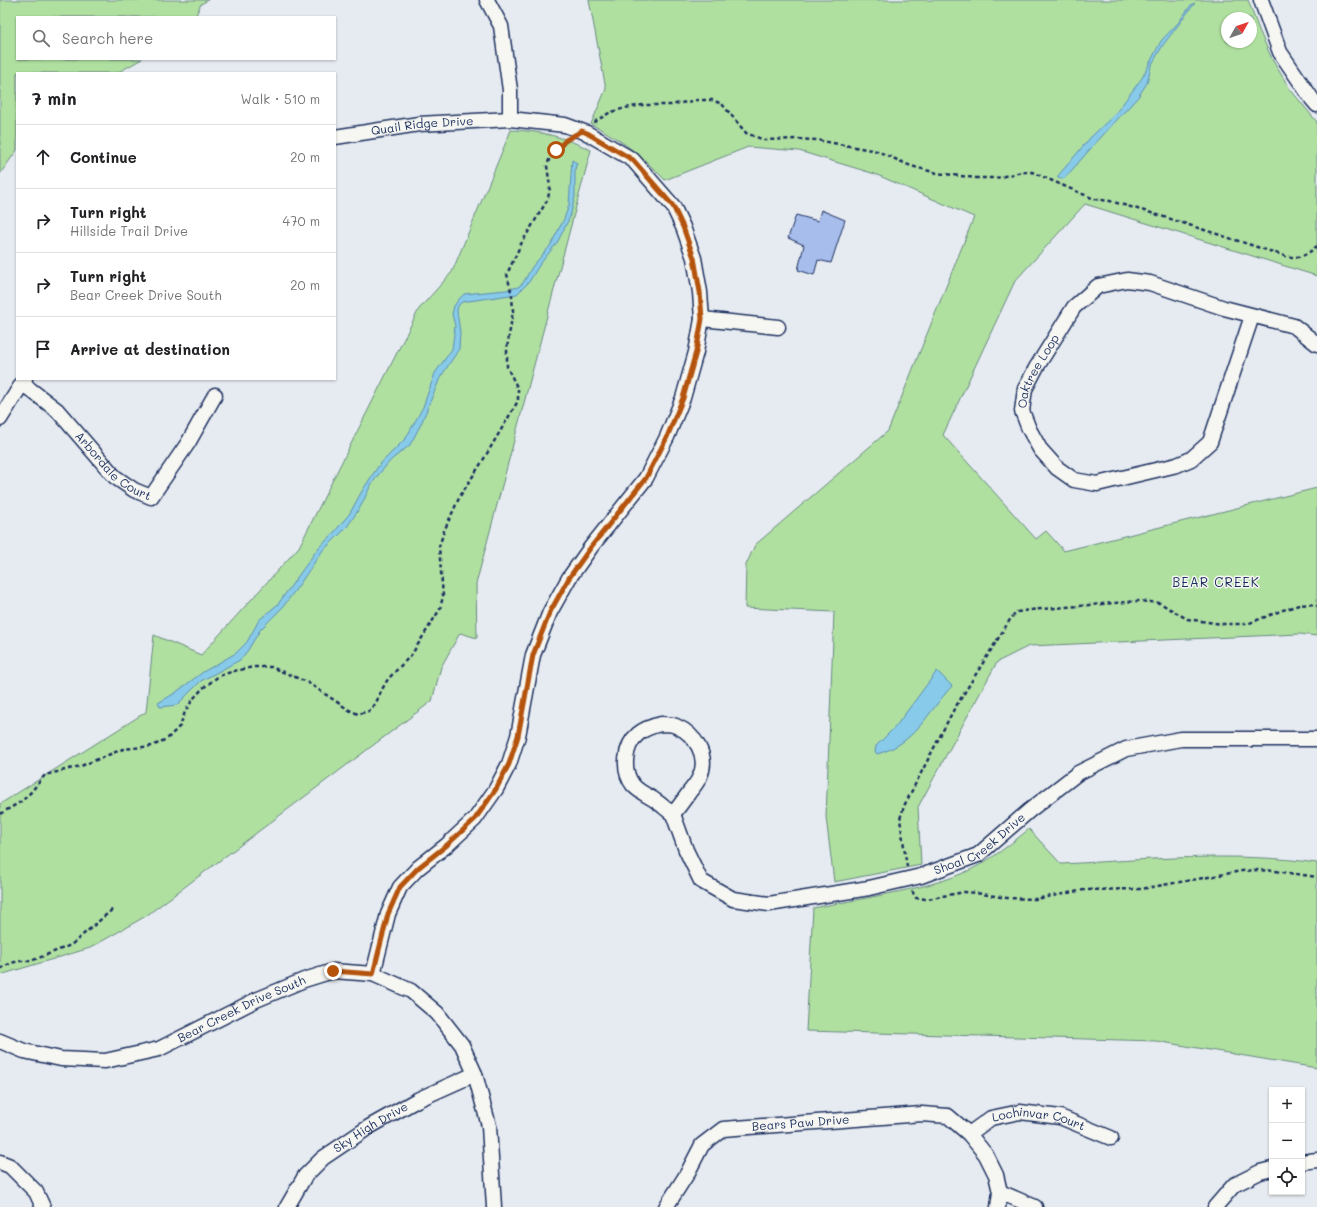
<!DOCTYPE html>
<html lang="en">
<head>
<meta charset="utf-8">
<style>
  body { margin:0; font-family:Mali,sans-serif; background:#f6f6f6; color:#202124 }
  .controls { position:absolute; right:12px; bottom:12px; display:grid; overflow:hidden; border-radius:0px; box-shadow:0 1px 3px #0004 }
  .controls button { width:36px; height:36px; display:grid; place-items:center; padding:0; border:0; border-bottom:1px solid #e0e0e0; background:#fff; color:#202124; font:20px sans-serif }
  .compass { position:absolute; left:1221px; top:12px; width:36px; height:36px; border-radius:50%; background:#fff; box-shadow:0 1px 3px #0004; rotate:50deg }
  .stop { position:absolute; width:12px; height:12px; margin:-9px; border:3px solid #b45309; border-radius:50%; background:#fff }
  .stop.end { background:#b45309; border-color:#fff; box-shadow:0 1px 4px #0008 }
  .list { margin:0; padding:0; list-style:none }
  h2 { display:flex; justify-content:space-between; align-items:center; height:52px; margin:0; padding:0 16px; font-size:17px }
  h2 small { font-size:13px; font-weight:400; color:#757577 }
  .list li { display:grid; grid-template-columns:26px 1fr auto; gap:12px; align-items:center; box-sizing:border-box; height:64px; padding:0 16px; border-top:1px solid #e0e0e0 }
  .list b { display:block; font-size:15px; white-space:nowrap }
  .list p { margin:0; font-size:13px; white-space:nowrap; color:#757577 }
  .list em { font-size:13px; font-style:normal; color:#757577 }
  .icon { flex:none; width:22px; height:22px; fill:none; stroke:currentColor; stroke-width:2; stroke-linecap:round; stroke-linejoin:round }
  .map { position:relative; flex:none; width:1317px; height:1207px; overflow:hidden }
  .search { position:absolute; background:#fff; box-shadow:0 1px 3px #0004; left:16px; top:16px; width:320px; height:44px; display:flex; align-items:center; gap:10px; box-sizing:border-box; padding:0 14px; border-radius:0px; color:#757577; font-size:15px }
  .panel { position:absolute; background:#fff; box-shadow:0 1px 3px #0004; left:16px; top:72px; width:320px; height:308px; border-radius:0px }
  .map>svg:first-child { display:block }
</style>
</head>
<body>
<div class="map">
<svg width="1317" height="1207" viewBox="0 0 1317 1207">
  <rect width="100%" height="100%" fill="#e6ebf1"/>
  <filter id="ink" filterUnits="userSpaceOnUse"><feTurbulence type="fractalNoise" baseFrequency=".025" numOctaves="2"/><feDisplacementMap in="SourceGraphic" scale="8" xChannelSelector="R" yChannelSelector="G"/><feConvolveMatrix kernelMatrix="1 2 1 2 8 2 1 2 1" color-interpolation-filters="sRGB"/></filter>
  <g filter="url(#ink)">
    <!-- green -->
    <path fill="#b0e0a0" stroke="#66887f" fill-rule="evenodd" d="M 0,0 L 208,0 L 201,4 L 195,17 L 17,17 L 17,59 L 142,59 L 117,73 L 17,73 L 17,150 L 0,174 Z
      M 589,0 L 1248,0 L 1259,30 L 1273,61 L 1290,89 L 1317,122 L 1317,276 L 1085,204 L 1015,281 L 943,435 L 1036,539 L 1046,531 L 1064,551 L 1317,488 L 1317,636 L 1300,634 L 1029,646 L 997,662 L 918,807 L 921,865 L 834,882 L 826,817 L 834,612 L 745,608 L 746,565 L 755,545 L 888,431 L 974,217 L 875,174 L 799,151 L 748,147 L 665,180 C 641,155 622,140 591,124 L 606,89 ZM 1227,18 L 1251,18 L 1251,42 L 1227,42 Z
      M 511,130 C 543,131 563,137 591,150 L 476,584 L 477,638 L 460,633 L 441,667 L 432,701 L 146,916 L 90,948 L 0,975 L 0,804 L 146,712 L 154,635 L 201,655 L 299,547 L 419,309 L 452,272 Z
      M 1029,829 L 1061,864 C 1147,860 1232,851 1317,863 L 1317,1068 L 1156,1041 L 806,1031 L 813,908 C 838,903 863,899 887,894 C 916,888 946,882 972,869 C 993,858 1011,844 1029,829 Z"/>
    <!-- water -->
    <path fill="#88cae9" stroke="#5c8cb1" d="M 1195,3 L 1163,45 L 1151,66 L 1147,83 L 1138,97 L 1092,147 L 1064,179 L 1057,177 L 1090,138 L 1115,114 L 1142,78 L 1161,41 L 1178,23 L 1191,5 Z
      M 572,160 L 577,163 L 575,169 L 575,197 L 570,217 L 557,243 L 540,264 L 529,282 L 517,294 L 462,302 L 458,306 L 457,311 L 460,332 L 459,349 L 440,378 L 421,424 L 410,445 L 391,460 L 379,474 L 371,485 L 361,506 L 347,527 L 331,543 L 323,550 L 299,585 L 283,607 L 260,630 L 248,650 L 240,660 L 201,681 L 177,705 L 160,707 L 158,703 L 175,693 L 203,672 L 236,653 L 247,642 L 259,620 L 278,604 L 319,547 L 331,536 L 350,513 L 362,491 L 379,465 L 406,438 L 423,407 L 435,373 L 452,349 L 455,326 L 452,314 L 454,306 L 459,299 L 464,294 L 506,290 L 518,287 L 523,283 L 532,267 L 550,246 L 564,219 L 569,205 Z
      M 937,671 L 952,686 C 927,713 915,744 877,754 L 875,752 L 876,746 L 896,726 Z"/>
    <!-- building -->
    <path fill="#a7bdeb" stroke="#1b2f5e" d="M 821,210 L 845,220 L 831,263 L 818,260 L 814,275 L 798,270 L 804,245 L 788,238 L 796,215 L 818,221 Z"/>
    <g fill="none" stroke-linecap="round" stroke-linejoin="round">
      <defs>
        <g id="street">
          <path d="M 487,0 L 501,26 L 510,90 L 510,119"/>
          <path d="M 1261,0 L 1280,52 L 1312,99 L 1317,105"/>
          <path id="s1" d="M 335,137 L 419,124 L 510,119 L 565,125 L 587,133 L 633,160 L 673,206 L 683,227 L 694,258 L 700,292 L 702,319 L 696,352 L 683,398 L 667,437 L 646,478 L 591,547 L 569,578 L 550,612 L 533,655 L 518,736 L 509,764 L 496,789 L 475,819 L 447,845 L 418,868 L 400,887 L 388,914 L 373,974"/>
          <path id="s2" d="M 1252,316 L 1210,442 L 1191,459 L 1177,465 L 1097,484 L 1074,480 L 1057,468 L 1040,449 L 1029,429 L 1022,411 L 1025,389 L 1036,368 L 1074,307 L 1098,286 L 1127,280 L 1150,283 L 1224,308 L 1294,326 L 1317,344"/>
          <path d="M 702,319 L 778,327"/>
          <path id="s3" d="M 23,384 L 57,410 L 115,477 L 134,490 L 151,497 L 188,443 L 215,395"/>
          <path d="M 0,419 L 25,379"/>
          <path d="M 661,724 C 666,724 672,724 676,726 C 695,734 709,756 700,776 C 697,784 692,788 688,794 C 683,801 678,808 673,814 C 667,810 662,805 656,801 C 648,795 640,793 633,785 C 622,771 624,746 638,734 C 645,728 652,726 661,724 Z"/>
          <path id="s4" d="M 673,814 L 686,850 L 701,881 L 733,899 L 769,904 L 869,888 L 921,876 L 978,855 L 1030,810 L 1078,773 L 1126,749 L 1181,739 L 1317,739"/>
          <path id="s5" d="M 0,1041 L 24,1051 L 61,1059 L 105,1061 L 159,1049 L 256,1000 L 304,980 L 333,971 L 373,974 L 411,991 L 437,1013 L 462,1045 L 475,1074 L 489,1126 L 494,1207"/>
          <path id="s6" d="M 969,1134 L 991,1118 L 1020,1112 L 1060,1117 L 1111,1138"/>
          <path d="M 0,1162 L 10,1166 L 36,1192 L 43,1207"/>
          <path d="M 1302,1162 L 1317,1160"/>
          <path d="M 1000,1192 L 1035,1207"/>
          <path id="s7" d="M 287,1207 L 305,1176 L 323,1158 L 369,1127 L 417,1100 L 475,1074"/>
          <path id="s8" d="M 666,1207 L 687,1174 L 702,1145 L 723,1129 L 922,1114 L 948,1116 L 969,1134 L 986,1155 L 996,1175 L 1000,1192 L 998,1207"/>
          <path d="M 1215,1207 L 1234,1185 L 1260,1172 L 1272,1169"/>
        </g>
      </defs>
      <!-- street casing -->
      <use href="#street" stroke="#1b2f5e" stroke-width="17"/>
      <!-- path -->
      <path stroke="#1b2f5e" stroke-width="2.5" stroke-dasharray="4 3" stroke-linecap="butt" d="M 595,123 L 596,121 L 609,113 L 625,108 L 643,105 L 671,105 L 697,100 L 712,100 L 722,104 L 746,133 L 764,140 L 797,139 L 816,140 L 877,151 L 911,166 L 937,173 L 976,178 L 996,178 L 1022,172 L 1032,172 L 1094,199 L 1110,201 L 1155,214 L 1285,256 C 1300,259 1305,256 1317,246
        M 0,814 L 22,801 L 31,792 L 45,775 L 81,766 L 123,749 L 153,746 L 168,738 L 180,726 L 185,712 L 193,699 L 203,688 L 219,676 L 234,671 L 254,667 L 271,667 L 307,682 L 349,710 L 358,714 L 369,711 L 376,703 L 381,691 L 388,679 L 412,654 L 440,609 L 443,596 L 439,547 L 444,531 L 460,496 L 482,462 L 518,401 L 518,389 L 507,367 L 507,348 L 513,311 L 512,296 L 507,274 L 521,244 L 548,199 L 550,187 L 547,166 L 550,157 L 567,140
        M 907,867 L 900,819 L 904,806 L 953,711 L 1011,618 L 1017,612 L 1030,610 L 1139,601 L 1160,603 L 1187,619 L 1222,624 L 1247,624 L 1283,610 L 1299,605 L 1311,604 L 1317,606
        M 912,891 L 916,898 L 927,899 L 964,892 L 976,893 L 1007,898 L 1036,899 L 1084,890 L 1141,889 L 1242,871 L 1258,870 L 1275,871 L 1317,877
        M 0,969 L 11,963 L 19,961 L 31,961 L 71,945 L 113,909"/>
      <!-- street -->
      <use href="#street" stroke="#f6f6f2" stroke-width="14"/>
    </g>
  </g>
  <g fill="none" stroke-linecap="round" stroke-linejoin="round" filter="url(#ink)">
    <!-- route -->
    <path stroke="#b45309" stroke-width="5" d="M 333,971 L 373,974 L 388,914 L 400,887 L 418,868 L 447,845 L 475,819 L 496,789 L 509,764 L 518,736 L 533,655 L 550,612 L 569,578 L 591,547 L 646,478 L 667,437 L 683,398 L 696,352 L 702,319 L 700,292 L 694,258 L 683,227 L 673,206 L 633,160 L 587,133 L 582,131 L 566,140 L 556,150"/>
  </g>
  <g text-anchor="middle" stroke-width="3" stroke-linejoin="round" paint-order="stroke">
    <!-- street labels -->
    <g font-size="12" fill="#1b2f5e" stroke="#f6f6f2">
      <text dy="4" stroke="none"><textPath href="#s1" startOffset="88">Quail Ridge Drive</textPath></text>
      <text dy="4" stroke="none"><textPath href="#s2" startOffset="411">Oaktree Loop</textPath></text>
      <text dy="4" stroke="none"><textPath href="#s3" startOffset="123">Arbordale Court</textPath></text>
      <text dy="4" stroke="none"><textPath href="#s4" startOffset="368">Shoal Creek Drive</textPath></text>
      <text dy="4" stroke="none"><textPath href="#s5" startOffset="255">Bear Creek Drive South</textPath></text>
      <text dy="4" stroke="none"><textPath href="#s8" startOffset="176">Bears Paw Drive</textPath></text>
      <text dy="4" stroke="none"><textPath href="#s6" startOffset="76">Lochinvar Court</textPath></text>
      <text dy="4" stroke="none"><textPath href="#s7" startOffset="118">Sky High Drive</textPath></text>
    </g>
    <!-- neighbourhood labels -->
    <g font-size="13" letter-spacing="1" fill="#1b2f5e" stroke="#f6f6f2">
      <text x="1216" y="587">BEAR CREEK</text>
    </g>
  </g>
</svg>
<div class="controls">
<button>+</button>
<button>−</button>
<button><svg class="icon" aria-label="locate" viewBox="0 0 24 24"><circle cx="12" cy="12" r="6"/><path d="M12 2v4M12 18v4M2 12h4M18 12h4"/></svg></button>
</div>
<svg class="compass" viewBox="-18 -18 36 36"><path d="M0-13l5 13h-10z" fill="#e53935"/><path d="M0 13l5-13h-10z" fill="#757577"/></svg>
<div class="stop" style="left:556px;top:150px"></div>
<div class="stop end" style="left:333px;top:971px"></div>
<div class="search"><svg class="icon" aria-label="search" viewBox="0 0 24 24"><circle cx="10" cy="10" r="6"/><path d="M15 15l6 6"/></svg>Search here</div>
<section class="panel">
<h2>7 min<small>Walk · 510 m</small></h2>
<ul class="list">
<li><svg class="icon" aria-label="ahead" viewBox="0 0 24 24"><path d="M12 20V5M6 11l6-6 6 6"/></svg><div><b>Continue</b></div><em>20 m</em></li>
<li><svg class="icon" aria-label="right" viewBox="0 0 24 24"><path d="M7 20v-9h11M14 6l5 5-5 5"/></svg><div><b>Turn right</b><p>Hillside Trail Drive</p></div><em>470 m</em></li>
<li><svg class="icon" aria-label="right" viewBox="0 0 24 24"><path d="M7 20v-9h11M14 6l5 5-5 5"/></svg><div><b>Turn right</b><p>Bear Creek Drive South</p></div><em>20 m</em></li>
<li><svg class="icon" aria-label="arrive" viewBox="0 0 24 24"><path d="M6 21V4h12l-3 4 3 4H6"/></svg><div><b>Arrive at destination</b></div></li>
</ul>
</section>
</div>
</body>
</html>
